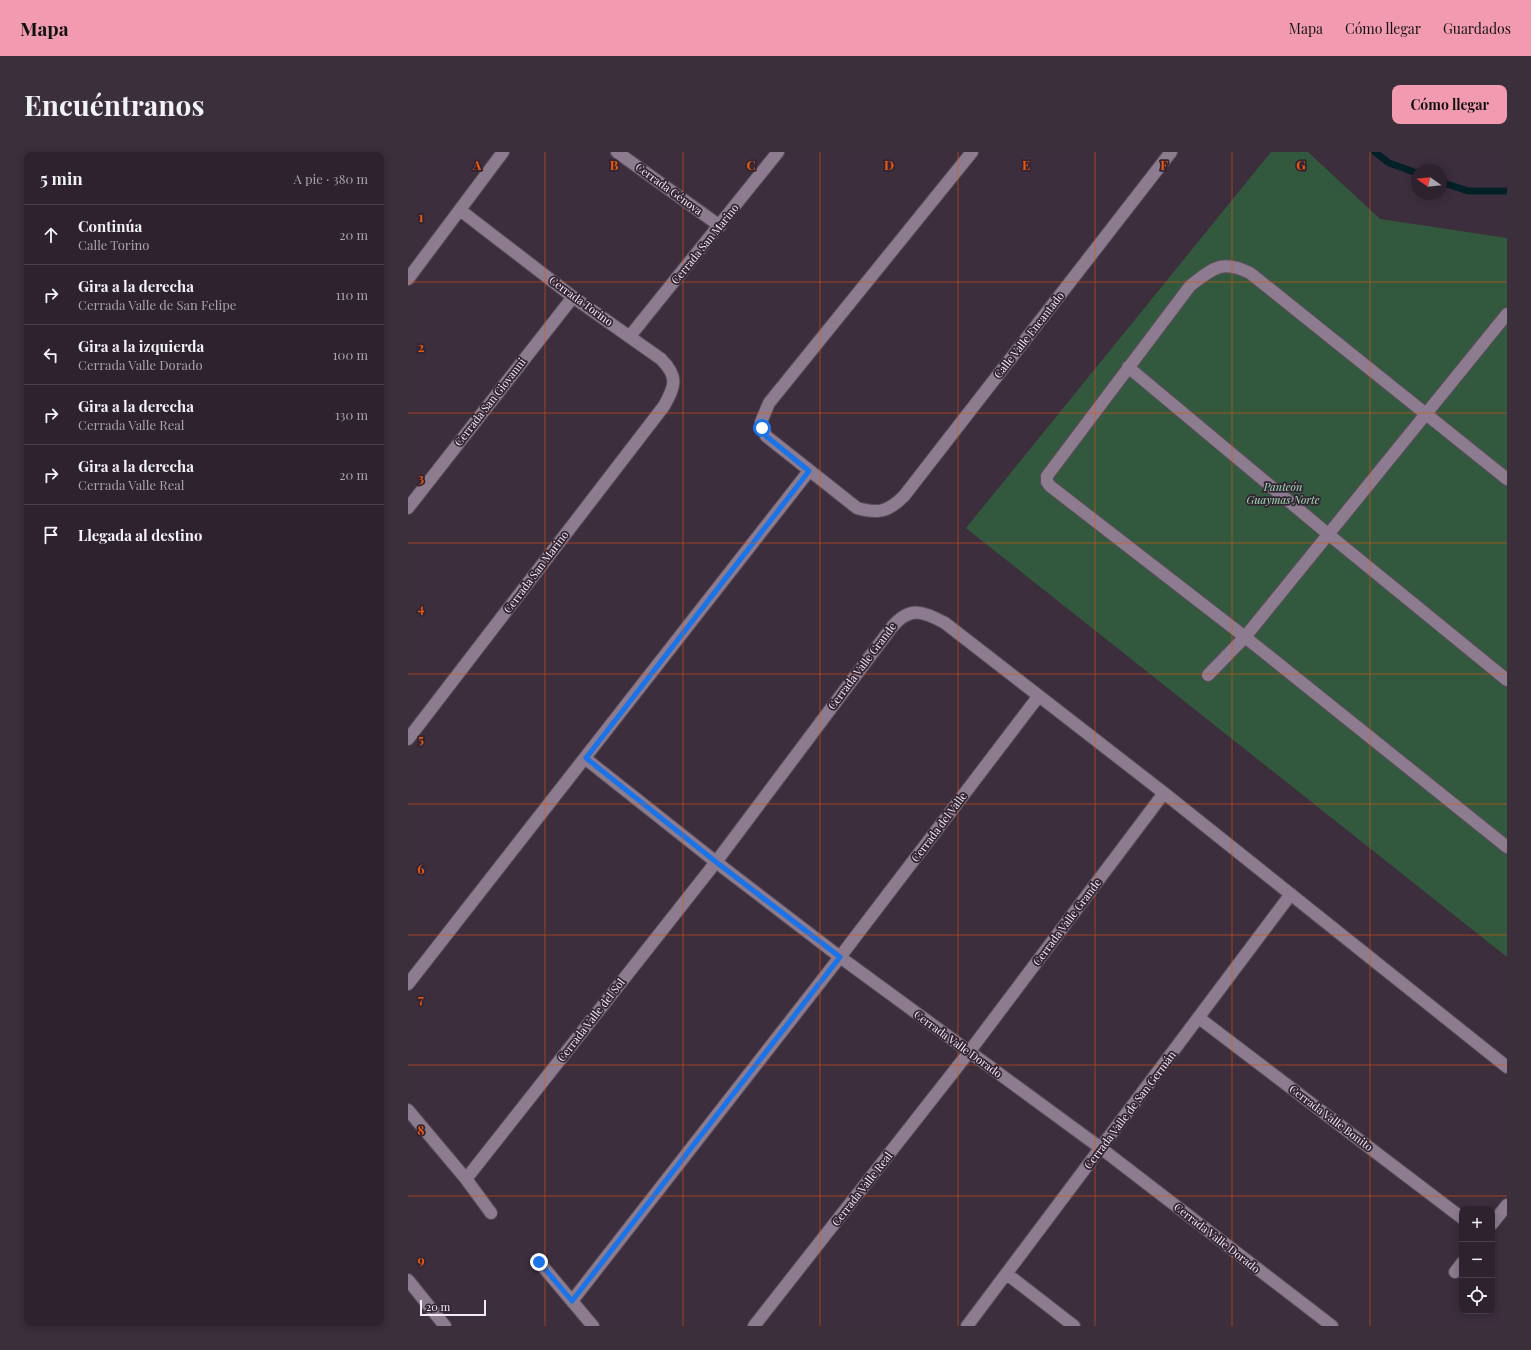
<!DOCTYPE html>
<html lang="es">
<head>
<meta charset="utf-8">
<style>
  body { margin:0; font-family:"Playfair Display",serif; background:#3a2f3a; color:#f1f3f6 }
  .controls { position:absolute; right:12px; bottom:12px; display:grid; overflow:hidden; border-radius:8px; box-shadow:0 2px 10px #0003 }
  .controls button { width:36px; height:36px; display:grid; place-items:center; padding:0; border:0; border-bottom:1px solid #493f4a; background:#2e222e; color:#f1f3f6; font:20px sans-serif }
  .compass { position:absolute; left:1003px; top:12px; width:36px; height:36px; border-radius:50%; background:#2e222e; box-shadow:0 2px 10px #0003; rotate:284deg }
  .scale { position:absolute; left:12px; bottom:10px; width:66px; box-sizing:border-box; padding-left:4px; border:2px solid #f4eaf5; border-top:0; font-size:11px; line-height:14px; white-space:nowrap; color:#f4eaf5; -webkit-text-stroke:3px #332434; paint-order:stroke }
  .stop { position:absolute; width:12px; height:12px; margin:-9px; border:3px solid #1a73e8; border-radius:50%; background:#fff }
  .stop.end { background:#1a73e8; border-color:#fff; box-shadow:0 1px 4px #0008 }
  .list { margin:0; padding:0; list-style:none }
  h2 { display:flex; justify-content:space-between; align-items:center; height:52px; margin:0; padding:0 16px; font-size:17px }
  h2 small { font-size:13px; font-weight:400; color:#a7a4aa }
  .list li { display:grid; grid-template-columns:26px 1fr auto; gap:12px; align-items:center; box-sizing:border-box; height:60px; padding:0 16px; border-top:1px solid #493f4a }
  .list b { display:block; font-size:15px; white-space:nowrap }
  .list p { margin:0; font-size:13px; white-space:nowrap; color:#a7a4aa }
  .list em { font-size:13px; font-style:normal; color:#a7a4aa }
  .icon { flex:none; width:22px; height:22px; fill:none; stroke:currentColor; stroke-width:2; stroke-linecap:round; stroke-linejoin:round }
  .map { position:relative; flex:none; width:1099px; height:1174px; overflow:hidden; border-radius:8px }
  header { display:flex; align-items:center; gap:24px; box-sizing:border-box; height:56px; padding:0 20px; background:#f29aaf; color:#111 }
  header strong { font-size:19px }
  nav { display:flex; gap:22px; margin-inline-start:auto; font-size:14px }
  .intro { display:flex; align-items:center; justify-content:space-between; box-sizing:border-box; height:96px; padding:0 24px }
  h1 { margin:0; font-size:28px }
  .button { padding:10px 18px; border-radius:8px; background:#f29aaf; color:#111; font-size:14px; font-weight:700 }
  main { display:flex; gap:24px; padding:0 24px }
  aside { flex:1; background:#2e222e; border-radius:8px; box-shadow:0 2px 10px #0003 }
  .map>svg:first-child { display:block }
</style>
</head>
<body>
<header>
<strong>Mapa</strong>
<nav><a>Mapa</a><a>Cómo llegar</a><a>Guardados</a></nav>
</header>
<div class="intro"><h1>Encuéntranos</h1><a class="button">Cómo llegar</a></div>
<main>
<aside>
<h2>5 min<small>A pie · 380 m</small></h2>
<ul class="list">
<li><svg class="icon" aria-label="ahead" viewBox="0 0 24 24"><path d="M12 20V5M6 11l6-6 6 6"/></svg><div><b>Continúa</b><p>Calle Torino</p></div><em>20 m</em></li>
<li><svg class="icon" aria-label="right" viewBox="0 0 24 24"><path d="M7 20v-9h11M14 6l5 5-5 5"/></svg><div><b>Gira a la derecha</b><p>Cerrada Valle de San Felipe</p></div><em>110 m</em></li>
<li><svg class="icon" aria-label="left" viewBox="0 0 24 24"><path d="M17 20v-9H6M10 6l-5 5 5 5"/></svg><div><b>Gira a la izquierda</b><p>Cerrada Valle Dorado</p></div><em>100 m</em></li>
<li><svg class="icon" aria-label="right" viewBox="0 0 24 24"><path d="M7 20v-9h11M14 6l5 5-5 5"/></svg><div><b>Gira a la derecha</b><p>Cerrada Valle Real</p></div><em>130 m</em></li>
<li><svg class="icon" aria-label="right" viewBox="0 0 24 24"><path d="M7 20v-9h11M14 6l5 5-5 5"/></svg><div><b>Gira a la derecha</b><p>Cerrada Valle Real</p></div><em>20 m</em></li>
<li><svg class="icon" aria-label="arrive" viewBox="0 0 24 24"><path d="M6 21V4h12l-3 4 3 4H6"/></svg><div><b>Llegada al destino</b></div></li>
</ul>
</aside>
<div class="map">
<svg width="1099" height="1174" viewBox="0 0 1099 1174">
  <rect width="100%" height="100%" fill="#3d2e3e"/>
  <!-- green -->
  <path fill="#32593e" d="M 863,0 L 900,0 L 972,67 L 1099,86 L 1099,805 L 558,376 Z"/>
  <g fill="none" stroke-linecap="round" stroke-linejoin="round">
    <!-- stream -->
    <path stroke="#012027" stroke-width="7" d="M 967,0 L 981,11 L 1009,21
      M 1033,30 L 1060,39 L 1099,39"/>
    <defs>
      <path id="minor" d="M 209,0 L 312,74
        M 564,0 L 361,251 L 353,270 L 358,284 L 449,356 C 470,362 480,360 496,344 L 763,0
        M 0,127 L 95,0
        M 222,184 L 370,0
        M 720,215 L 920,382 L 1099,528
        M 1099,327 L 842,121 C 814,107 805,116 782,134 L 639,324 L 639,330 L 642,334 L 837,485 L 1099,695
        M 0,356 L 165,145
        M 800,523 L 837,485 L 1099,162
        M 0,587 L 256,254 C 267,234 271,225 253,207 L 165,145 L 52,58
        M 178,607 L 308,710 L 432,805 L 694,997 L 924,1174
        M 0,832 L 401,319
        M 791,866 L 1054,1066
        M 0,958 L 58,1027 L 83,1061
        M 58,1027 L 308,710 L 484,475 C 502,454 515,459 537,471 L 756,641 L 1099,915
        M 1084,1072 L 1099,1053
        M 131,1110 L 185,1174
        M 1047,1120 L 1054,1111
        M 599,1122 L 666,1174
        M 0,1128 L 37,1174
        M 164,1149 L 432,805 L 630,545
        M 346,1174 L 561,900 L 756,641
        M 559,1174 L 883,742"/>
    </defs>
    <!-- minor casing -->
    <use href="#minor" stroke="#5a4d5b" stroke-width="14"/>
    <!-- minor -->
    <use href="#minor" stroke="#8d7c8f" stroke-width="12"/>
  </g>
  <g fill="none" stroke-linecap="round" stroke-linejoin="round">
    <!-- route -->
    <path stroke="#1a73e8" stroke-width="5" d="M 131,1110 L 164,1149 L 432,805 L 308,710 L 178,606 L 401,319 L 358,284 L 354,276"/>
  </g>
  <!-- grid -->
  <path fill="none" stroke="#e8590c" stroke-width="1" stroke-opacity="0.55" d="M 137,0 L 137,1174M 275,0 L 275,1174M 412,0 L 412,1174M 550,0 L 550,1174M 687,0 L 687,1174M 824,0 L 824,1174M 962,0 L 962,1174M 0,130 L 1099,130M 0,261 L 1099,261M 0,391 L 1099,391M 0,522 L 1099,522M 0,652 L 1099,652M 0,783 L 1099,783M 0,913 L 1099,913M 0,1044 L 1099,1044"/>
  <g text-anchor="middle" stroke-width="3.5" stroke-linejoin="round" paint-order="stroke">
    <!-- street labels -->
    <g font-size="11" fill="#f4eaf5" stroke="#332434">
      <text transform="translate(261 37) rotate(36)" y="4">Cerrada Génova</text>
      <text transform="translate(297 92) rotate(-51)" y="4">Cerrada San Marino</text>
      <text transform="translate(173 149) rotate(36)" y="4">Cerrada Torino</text>
      <text transform="translate(621 183) rotate(-52)" y="4">Calle Valle Encantado</text>
      <text transform="translate(82 250) rotate(-52)" y="4">Cerrada San Giovanni</text>
      <text transform="translate(128 420) rotate(-53)" y="4">Cerrada San Marino</text>
      <text transform="translate(454 514) rotate(-53)" y="4">Cerrada Valle Grande</text>
      <text transform="translate(531 675) rotate(-53)" y="4">Cerrada del Valle</text>
      <text transform="translate(659 770) rotate(-53)" y="4">Cerrada Valle Grande</text>
      <text transform="translate(183 868) rotate(-52)" y="4">Cerrada Valle del Sol</text>
      <text transform="translate(550 892) rotate(36)" y="4">Cerrada Valle Dorado</text>
      <text transform="translate(722 958) rotate(-53)" y="4">Cerrada Valle de San Germán</text>
      <text transform="translate(923 966) rotate(37)" y="4">Cerrada Valle Bonito</text>
      <text transform="translate(454 1037) rotate(-52)" y="4">Cerrada Valle Real</text>
      <text transform="translate(809 1086) rotate(38)" y="4">Cerrada Valle Dorado</text>
    </g>
    <!-- park labels -->
    <g font-size="11" font-style="italic" fill="#9ee0b1" stroke="#332434">
      <text x="875" y="339">Panteón<tspan x="875" dy="13">Guaymas Norte</tspan></text>
    </g>
  </g>
  <g font-size="13" text-anchor="middle" font-weight="bold" fill="#e8590c" stroke="#332434" stroke-width="3.5" stroke-linejoin="round" paint-order="stroke">
    <text x="69" y="18">A</text>
    <text x="206" y="18">B</text>
    <text x="343" y="18">C</text>
    <text x="481" y="18">D</text>
    <text x="618" y="18">E</text>
    <text x="756" y="18">F</text>
    <text x="893" y="18">G</text>
    <text x="13" y="70">1</text>
    <text x="13" y="200">2</text>
    <text x="13" y="331">3</text>
    <text x="13" y="461">4</text>
    <text x="13" y="592">5</text>
    <text x="13" y="722">6</text>
    <text x="13" y="852">7</text>
    <text x="13" y="983">8</text>
    <text x="13" y="1113">9</text>
  </g>
</svg>
<div class="controls">
<button>+</button>
<button>−</button>
<button><svg class="icon" aria-label="locate" viewBox="0 0 24 24"><circle cx="12" cy="12" r="6"/><path d="M12 2v4M12 18v4M2 12h4M18 12h4"/></svg></button>
</div>
<svg class="compass" viewBox="-18 -18 36 36"><path d="M0-13l5 13h-10z" fill="#e53935"/><path d="M0 13l5-13h-10z" fill="#a7a4aa"/></svg>
<div class="scale">20 m</div>
<div class="stop" style="left:354px;top:276px"></div>
<div class="stop end" style="left:131px;top:1110px"></div>
</div>
</main>
</body>
</html>
